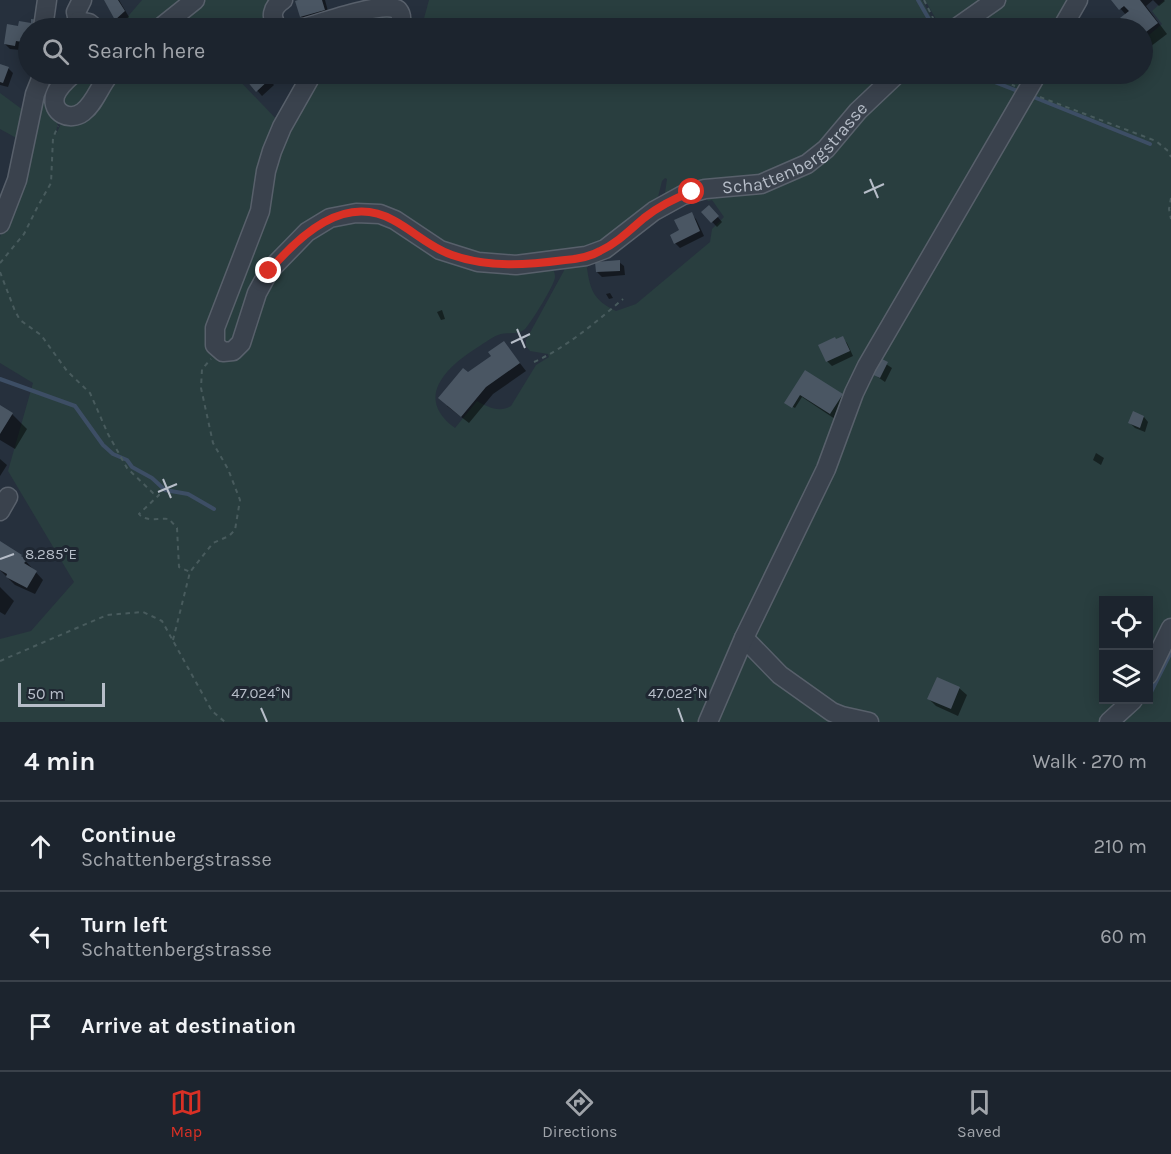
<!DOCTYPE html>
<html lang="en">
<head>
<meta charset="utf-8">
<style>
  body { margin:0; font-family:Karla,sans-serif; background:#29303a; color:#f1f3f6 }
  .controls { position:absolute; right:18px; bottom:18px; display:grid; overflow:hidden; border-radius:0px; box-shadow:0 3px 15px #0003 }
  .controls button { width:54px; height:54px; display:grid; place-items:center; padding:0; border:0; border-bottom:2px solid #3a414a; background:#1c242e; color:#f1f3f6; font:30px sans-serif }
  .scale { position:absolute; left:18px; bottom:15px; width:87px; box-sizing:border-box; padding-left:6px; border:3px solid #b6bdc8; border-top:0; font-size:16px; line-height:21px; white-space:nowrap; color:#b6bdc8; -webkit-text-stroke:4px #1f2732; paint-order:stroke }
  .stop { position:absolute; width:18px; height:18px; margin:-14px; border:4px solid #d93025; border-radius:50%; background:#fff }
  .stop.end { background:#d93025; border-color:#fff; box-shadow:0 2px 6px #0008 }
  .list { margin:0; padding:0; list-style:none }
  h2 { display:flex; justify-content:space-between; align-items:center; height:78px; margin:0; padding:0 24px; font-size:26px }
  h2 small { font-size:20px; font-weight:400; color:#a0a4aa }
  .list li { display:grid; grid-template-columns:39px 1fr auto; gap:18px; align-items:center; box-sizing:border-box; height:90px; padding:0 24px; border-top:2px solid #3a414a }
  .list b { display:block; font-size:22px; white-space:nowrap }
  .list p { margin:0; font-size:20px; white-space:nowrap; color:#a0a4aa }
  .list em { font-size:20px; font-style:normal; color:#a0a4aa }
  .icon { flex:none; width:33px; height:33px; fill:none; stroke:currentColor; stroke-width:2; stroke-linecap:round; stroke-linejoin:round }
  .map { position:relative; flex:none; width:1171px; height:722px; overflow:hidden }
  .search { position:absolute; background:#1c242e; box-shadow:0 3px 15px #0003; left:18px; right:18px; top:18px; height:66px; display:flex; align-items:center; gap:15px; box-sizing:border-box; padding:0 21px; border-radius:33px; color:#a0a4aa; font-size:22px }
  .sheet { height:348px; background:#1c242e }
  nav { display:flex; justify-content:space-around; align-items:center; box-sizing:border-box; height:84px; border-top:2px solid #3a414a; background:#1c242e; font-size:16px; color:#a0a4aa }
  nav a { display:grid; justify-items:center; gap:3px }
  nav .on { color:#d93025 }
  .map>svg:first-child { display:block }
</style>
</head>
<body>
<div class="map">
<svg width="1171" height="722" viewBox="0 0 1171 722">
  <rect width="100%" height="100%" fill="#26303d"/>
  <!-- green -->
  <path fill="#293e3f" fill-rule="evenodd" d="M 142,0 L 189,0 L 156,28 L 118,28 Z
    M 200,0 L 276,0 L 263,28 L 165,28 Z
    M 429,0 L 922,0 L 937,28 L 415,28 L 415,23 L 406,18 L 406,13 L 415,20 L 423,22 Z
    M 925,0 L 991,0 L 949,28 L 941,28 Z
    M 1001,0 L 1075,0 L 1059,28 L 961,28 Z
    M 1164,0 L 1171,0 L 1171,722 L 0,722 L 0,639 L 31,631 L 74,582 L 8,471 L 33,383 L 0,363 L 0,237 L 31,145 L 40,96 L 50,74 L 64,74 L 56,134 L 62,122 L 116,74 L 234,74 L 234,75 L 281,124 L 258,205 L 211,328 L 229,360 L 262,288 L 315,230 L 372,217 L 420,243 L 552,268 C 554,271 555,273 555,277 C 555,284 531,323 525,329 C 517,336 507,331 498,335 C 490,338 482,345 475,349 C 444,369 415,399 455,428 L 477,401 C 487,407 500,413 511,406 L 536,365 L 549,357 L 548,354 L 530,351 L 526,346 L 526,340 L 566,267 L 586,262 C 590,288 591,299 616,311 L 636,304 L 710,242 L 712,229 L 724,217 L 712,200 L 708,201 L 703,193 L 782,180 L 902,74 L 1142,74 L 1143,40 L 1162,24 L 1152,11 ZM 1104,600 L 1148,600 L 1148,700 L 1104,700 Z
    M 395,13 L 392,28 L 316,28 Z
    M 81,74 L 106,74 L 80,110 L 62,108 L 62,91 Z
    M 319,74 L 893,74 L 796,167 L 664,200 L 667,179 L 665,178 L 662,181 L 656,205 L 610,242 L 566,257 L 468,257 L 382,211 L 297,238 L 243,326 L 226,347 L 218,333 L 273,157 Z
    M 0,93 L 23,110 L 20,140 L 0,129 Z"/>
  <!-- shadow -->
  <path fill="#0007" d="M 105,0 L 119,0 L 129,17 L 121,24 Z
    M 303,0 L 325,0 L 329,15 L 306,21 L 301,17 Z
    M 1113,0 L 1164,0 L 1165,1 L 1159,6 L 1153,0 L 1146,6 L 1167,34 L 1142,53 L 1142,28 L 1111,28 L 1126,15 Z
    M 32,25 L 46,28 L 28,28 L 28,47 L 20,45 L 20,50 L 10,49 L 5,44 L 20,28 Z
    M 0,65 L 8,68 L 13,73 L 8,87 L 0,85 Z
    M 255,74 L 264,74 L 274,85 L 262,96 L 248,80 Z
    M 709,207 L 722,222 L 717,227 L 703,212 Z
    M 691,214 L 696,219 L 704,236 L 680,248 L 675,243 Z
    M 619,262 L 624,266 L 625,275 L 602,277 L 597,272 Z
    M 610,293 L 613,298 L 609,299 L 606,294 Z
    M 442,310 L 445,319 L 441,320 L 437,312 Z
    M 842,338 L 847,343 L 853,356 L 832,366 L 827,361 L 837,341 Z
    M 504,343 L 526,371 L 493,394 L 469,423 L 447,406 L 468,374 L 493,356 Z
    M 877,358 L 892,368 L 885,382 L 869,371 Z
    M 806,372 L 842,395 L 850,403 L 838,421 L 802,397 L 795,408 L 788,404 Z
    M 0,407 L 12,414 L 27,429 L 15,449 L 0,440 Z
    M 1144,417 L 1148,422 L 1145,432 L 1135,428 L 1130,423 Z
    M 1096,453 L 1104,458 L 1101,465 L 1093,460 Z
    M 0,459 L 7,465 L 0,476 Z
    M 0,543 L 21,556 L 43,580 L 35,594 L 15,585 L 0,570 Z
    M 0,587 L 14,601 L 5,615 L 0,612 Z
    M 959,688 L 967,695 L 958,716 L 936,706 L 929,699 Z"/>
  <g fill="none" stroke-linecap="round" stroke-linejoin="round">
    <!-- stream -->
    <path stroke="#3d4e65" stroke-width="4" d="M 918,0 L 934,28
      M 974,74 L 1020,92
      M 1031,96 L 1150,144
      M 0,379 L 75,406 L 103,445 L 113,454 L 127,460 L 132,467 L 152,478 L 165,490 L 188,494 L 214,509
      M 1150,694 L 1171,652"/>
  </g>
  <!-- building -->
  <path fill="#4a5663" d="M 104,0 L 118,0 L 125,11 L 115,20 Z
    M 298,0 L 322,0 L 325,10 L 300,17 L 295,1 Z
    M 1111,0 L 1140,0 L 1158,23 L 1142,35 L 1142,28 L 1107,28 L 1129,11 L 1124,6 L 1119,10 Z
    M 31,19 L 42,20 L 41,28 L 28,28 L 28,43 L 16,41 L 15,46 L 4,44 L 7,24 L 18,26 L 19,21 L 31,23 Z
    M 0,64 L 9,67 L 3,83 L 0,82 Z
    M 253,74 L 265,74 L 270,79 L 256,92 L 246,80 Z
    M 709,205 L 719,216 L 711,223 L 701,212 Z
    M 692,212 L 700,231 L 674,244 L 670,235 L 679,230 L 674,220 Z
    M 620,260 L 620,271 L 596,272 L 595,262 Z
    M 843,336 L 850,351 L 826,362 L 818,345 L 835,337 L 836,339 Z
    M 504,341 L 520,363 L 486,387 L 461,417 L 438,398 L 463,368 L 468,372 L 491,356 L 488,352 Z
    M 876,356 L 888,362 L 880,378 L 867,372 Z
    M 805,370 L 843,394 L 830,414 L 800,395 L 792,408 L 784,403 Z
    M 0,405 L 13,413 L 0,434 Z
    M 1133,411 L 1144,416 L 1140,428 L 1128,423 Z
    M 0,541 L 22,555 L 21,556 L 27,560 L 24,563 L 37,571 L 27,588 L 6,577 L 7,574 L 0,570 Z
    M 937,677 L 960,687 L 951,709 L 927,699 Z"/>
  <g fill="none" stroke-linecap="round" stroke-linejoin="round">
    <defs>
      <g id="minor">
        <path d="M 78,21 L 76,12 L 82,0"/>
        <path d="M 78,21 L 89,23 L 95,28"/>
        <path d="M 43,28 L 47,0"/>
        <path d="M 160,28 L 195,0"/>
        <path d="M 279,28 C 269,18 272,7 283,0"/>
        <path d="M 303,28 C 323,23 383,0 398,10 C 403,16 401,22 399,28"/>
        <path d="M 956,28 L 996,0"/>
        <path d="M 1062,28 L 1078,0"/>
        <path d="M 73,74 C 66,80 58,87 55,96 C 51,113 70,122 83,112 C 95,103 100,85 110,74"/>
        <path id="s1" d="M 312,74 L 282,127 L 272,151 L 266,171 L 260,211 L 215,328 L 215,345 L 223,352 L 233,351 L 241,343 L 257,293 L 269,271 L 307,232 L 330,218 L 356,213 L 380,214 L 395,220 L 440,250 L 478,262 L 516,265 L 586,256 L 605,249 L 654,211 L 683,195 L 705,189 L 761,184 L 807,164 L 826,149 L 858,111 L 897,74"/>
        <path d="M 0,224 L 17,180 L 35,94 L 43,74"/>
        <path d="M 0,511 L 8,497"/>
        <path d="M 744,638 L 780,675 L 832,712 L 842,716 L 869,722"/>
        <path d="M 1148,675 L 1171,628"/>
        <path d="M 708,722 L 744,638 L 826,469 L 854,393 L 867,366 L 1037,74"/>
        <path d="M 1109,722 L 1133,700"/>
      </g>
    </defs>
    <!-- minor casing -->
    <use href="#minor" stroke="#58606b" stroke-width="21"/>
    <!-- path -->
    <path stroke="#485b5d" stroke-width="2" stroke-dasharray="4.5 4.5" stroke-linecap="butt" d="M 924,0 L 938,28
      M 987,74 L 1015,86
      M 1040,97 L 1156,141 L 1168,151 L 1171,157
      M 1171,198 L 1169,209 L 1171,219
      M 0,263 L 24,234 L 38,206 L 51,183 L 53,138 L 58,126
      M 0,272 L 15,311 L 20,320 L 41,335 L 67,371 L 90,393 L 108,434 L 127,468 L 153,493 L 159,495 L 139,514 C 145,522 160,518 169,519 L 177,528 L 179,567 L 190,572
      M 534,362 C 567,347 595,323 623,299
      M 173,640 L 190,572 L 213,543 L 229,536 L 235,530 L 240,500 L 228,469 L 213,443 L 201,388 L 202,369 L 211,359
      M 0,661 L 107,615 L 143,612 L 162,621 L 212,711 L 225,722"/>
    <!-- minor -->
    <use href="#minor" stroke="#3a424d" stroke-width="18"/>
  </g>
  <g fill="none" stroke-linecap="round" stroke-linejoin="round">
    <!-- route -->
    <path stroke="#d93025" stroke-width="8" d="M 269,271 C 299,236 344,193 393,220 C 414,231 429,247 452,255 C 489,268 527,265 565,260 C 577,259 590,257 600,251 C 617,243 630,230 644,218 C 658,207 675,198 692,192"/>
  </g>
  <!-- ticks -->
  <path fill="none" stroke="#b6bdc8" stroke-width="2" d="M 870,179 L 878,198M 864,193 L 884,184M 517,329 L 525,348M 511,343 L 530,334M 163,479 L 171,498M 158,492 L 177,484M 0,559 L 14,554M 261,708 L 267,722M 678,708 L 683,722"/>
  <g text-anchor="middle" stroke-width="6" stroke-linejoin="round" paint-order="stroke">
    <!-- street labels -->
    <g font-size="18" fill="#b6bdc8" stroke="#1f2732">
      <text dy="6" stroke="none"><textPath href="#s1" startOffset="992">Schattenbergstrasse</textPath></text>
    </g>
  </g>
  <g font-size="15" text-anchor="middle" fill="#b6bdc8" stroke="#1f2732" stroke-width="6" stroke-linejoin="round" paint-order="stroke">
    <text x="51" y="559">8.285°E</text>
    <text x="261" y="698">47.024°N</text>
    <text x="678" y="698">47.022°N</text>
  </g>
</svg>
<div class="controls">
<button><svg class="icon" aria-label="locate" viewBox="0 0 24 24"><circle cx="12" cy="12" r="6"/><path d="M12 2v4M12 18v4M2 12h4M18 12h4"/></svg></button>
<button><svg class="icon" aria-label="layers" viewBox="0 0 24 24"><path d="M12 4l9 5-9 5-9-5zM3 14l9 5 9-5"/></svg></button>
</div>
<div class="scale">50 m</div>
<div class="stop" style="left:692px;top:192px"></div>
<div class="stop end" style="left:269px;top:271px"></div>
<div class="search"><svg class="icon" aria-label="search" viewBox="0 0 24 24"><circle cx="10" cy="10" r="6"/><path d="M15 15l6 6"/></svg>Search here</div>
</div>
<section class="sheet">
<h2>4 min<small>Walk · 270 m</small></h2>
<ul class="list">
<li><svg class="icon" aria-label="ahead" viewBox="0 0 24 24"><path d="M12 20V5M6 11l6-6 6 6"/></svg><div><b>Continue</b><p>Schattenbergstrasse</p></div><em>210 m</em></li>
<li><svg class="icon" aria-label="left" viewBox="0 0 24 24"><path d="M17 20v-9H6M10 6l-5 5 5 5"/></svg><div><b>Turn left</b><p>Schattenbergstrasse</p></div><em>60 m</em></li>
<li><svg class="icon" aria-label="arrive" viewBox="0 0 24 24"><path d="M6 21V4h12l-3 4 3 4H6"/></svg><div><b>Arrive at destination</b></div></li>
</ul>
</section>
<nav>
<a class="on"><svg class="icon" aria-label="map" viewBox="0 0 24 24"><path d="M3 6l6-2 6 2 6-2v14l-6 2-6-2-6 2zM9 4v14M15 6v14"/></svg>Map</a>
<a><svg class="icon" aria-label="directions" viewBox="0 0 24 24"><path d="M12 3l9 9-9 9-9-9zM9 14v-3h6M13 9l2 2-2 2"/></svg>Directions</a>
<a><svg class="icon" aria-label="saved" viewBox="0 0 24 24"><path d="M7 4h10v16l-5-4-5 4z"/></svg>Saved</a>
</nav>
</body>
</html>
